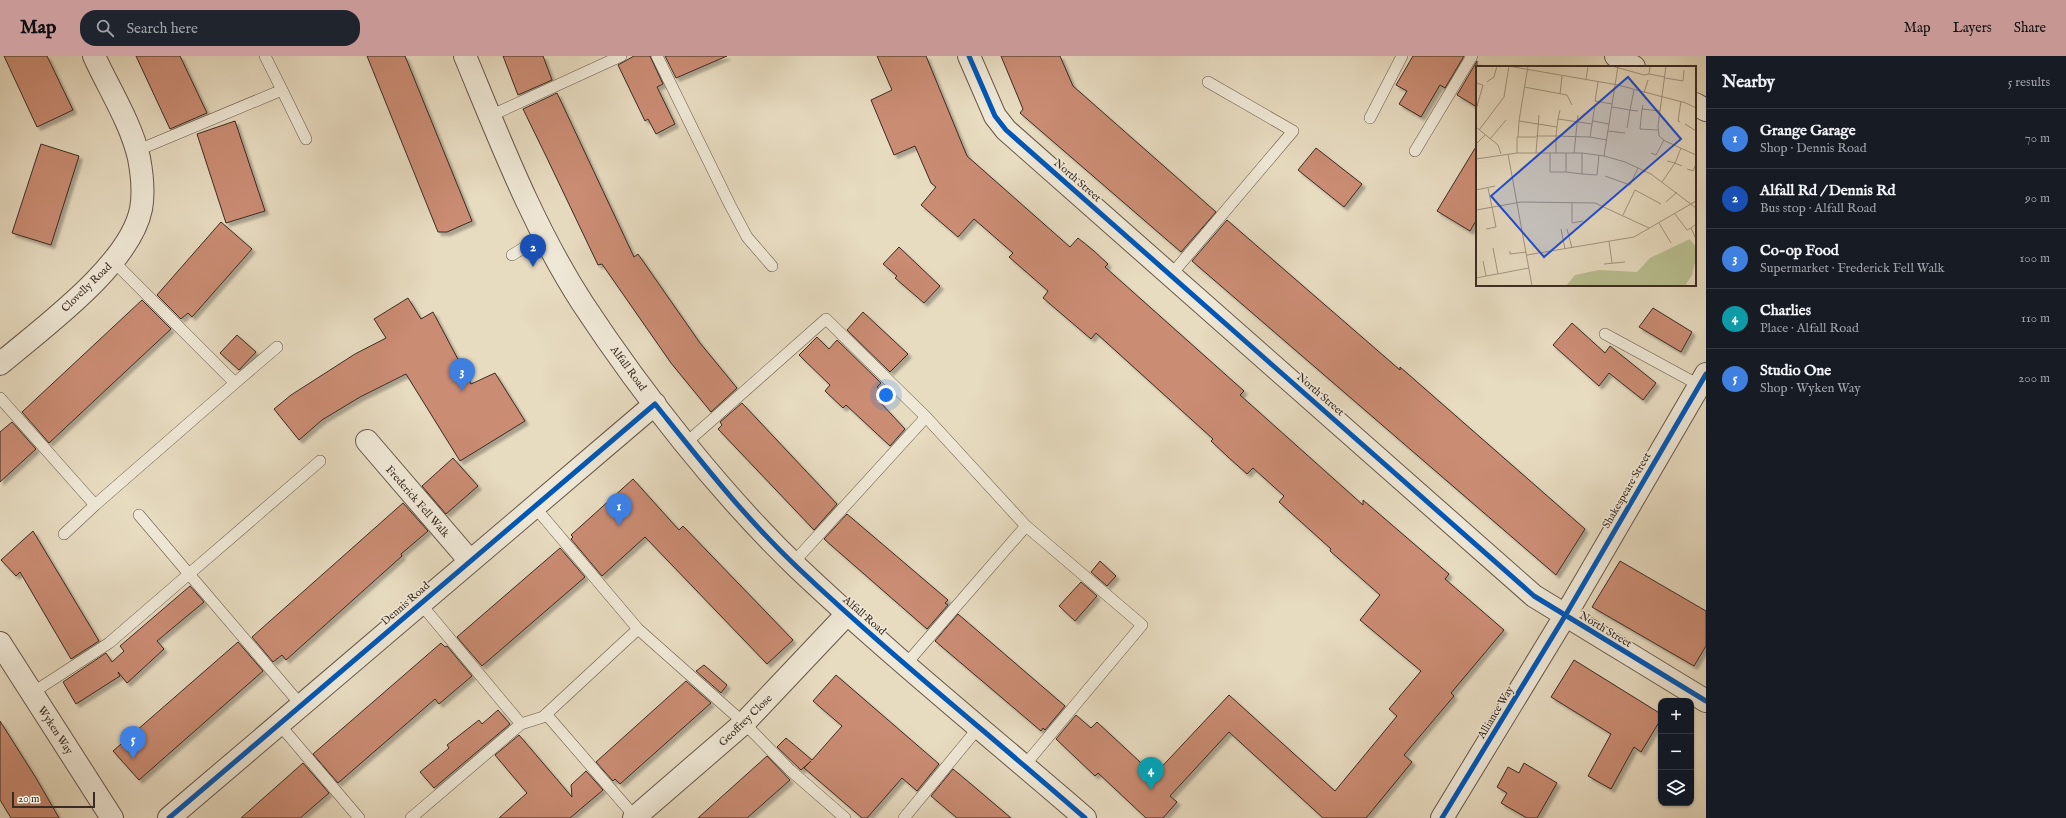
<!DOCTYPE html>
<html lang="en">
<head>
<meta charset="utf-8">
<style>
  body { margin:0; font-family:"IM FELL English",serif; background:#20242c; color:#f1f3f6 }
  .controls { position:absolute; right:12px; bottom:12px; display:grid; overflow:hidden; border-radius:8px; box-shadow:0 1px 3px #0004 }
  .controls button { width:36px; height:36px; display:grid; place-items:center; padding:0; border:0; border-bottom:1px solid #363941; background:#171b24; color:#f1f3f6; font:20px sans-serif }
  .scale { position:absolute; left:12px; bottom:10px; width:83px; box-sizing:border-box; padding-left:4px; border:2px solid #3b2b23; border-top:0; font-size:11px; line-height:14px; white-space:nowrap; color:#3b2b23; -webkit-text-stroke:3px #efe8d6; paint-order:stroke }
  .you { position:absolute; left:886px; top:339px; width:14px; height:14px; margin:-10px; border:3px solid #fff; border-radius:50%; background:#1a73e8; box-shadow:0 0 0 6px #1a73e833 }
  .badge { display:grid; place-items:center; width:26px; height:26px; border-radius:50%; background:#c59692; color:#fff; font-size:13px; font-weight:700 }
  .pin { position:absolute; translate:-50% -33px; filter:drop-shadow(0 1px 2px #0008) }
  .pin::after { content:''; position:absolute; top:21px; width:14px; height:12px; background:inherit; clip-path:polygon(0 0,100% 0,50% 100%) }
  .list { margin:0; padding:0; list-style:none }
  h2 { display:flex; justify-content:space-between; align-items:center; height:52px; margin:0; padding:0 16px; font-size:17px }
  h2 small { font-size:13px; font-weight:400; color:#9ea1a6 }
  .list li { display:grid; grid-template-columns:26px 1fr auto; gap:12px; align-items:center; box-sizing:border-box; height:60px; padding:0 16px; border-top:1px solid #363941 }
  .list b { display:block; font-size:15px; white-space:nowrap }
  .list p { margin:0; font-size:13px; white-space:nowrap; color:#9ea1a6 }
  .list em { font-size:13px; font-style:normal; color:#9ea1a6 }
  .icon { flex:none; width:22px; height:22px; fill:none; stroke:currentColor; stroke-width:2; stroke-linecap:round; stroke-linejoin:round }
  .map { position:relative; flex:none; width:1706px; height:762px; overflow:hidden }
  header { display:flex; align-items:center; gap:24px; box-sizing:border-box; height:56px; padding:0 20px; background:#c59692; color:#111 }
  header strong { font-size:19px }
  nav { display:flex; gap:22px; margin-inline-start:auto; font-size:14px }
  .search { width:280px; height:36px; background:#20242c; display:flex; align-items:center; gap:10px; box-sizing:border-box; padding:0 14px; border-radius:16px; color:#9ea1a6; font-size:15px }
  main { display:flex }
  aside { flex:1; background:#171b24 }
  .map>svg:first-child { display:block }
</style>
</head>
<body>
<header>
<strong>Map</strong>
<div class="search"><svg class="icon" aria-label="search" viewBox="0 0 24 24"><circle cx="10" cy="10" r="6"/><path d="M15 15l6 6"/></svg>Search here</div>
<nav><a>Map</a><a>Layers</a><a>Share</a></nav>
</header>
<main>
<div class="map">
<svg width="1706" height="762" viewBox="0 0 1706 762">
  <defs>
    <filter id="shadow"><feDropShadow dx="3.5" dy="3.5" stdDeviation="1" flood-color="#0004"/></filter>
  </defs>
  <rect width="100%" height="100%" fill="#e7dbc0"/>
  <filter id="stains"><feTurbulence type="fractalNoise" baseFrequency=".005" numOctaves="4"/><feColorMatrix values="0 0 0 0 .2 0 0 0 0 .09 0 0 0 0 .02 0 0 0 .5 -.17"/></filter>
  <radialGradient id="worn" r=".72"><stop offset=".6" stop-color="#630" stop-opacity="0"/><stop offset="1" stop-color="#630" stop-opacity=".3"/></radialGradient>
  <!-- building -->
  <path fill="#ca8c73" stroke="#3b2b23" filter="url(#shadow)" d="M 4,0 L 47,0 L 73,54 L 37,71 Z
    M 136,0 L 180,0 L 207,57 L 170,73 Z
    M 367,0 L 405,0 L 472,165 L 447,176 L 438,176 Z
    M 503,0 L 543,0 L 552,24 L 518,39 Z
    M 634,0 L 650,0 L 663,28 L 657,31 L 675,68 L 656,78 L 648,63 L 645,65 L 618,9 Z
    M 665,0 L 727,0 L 676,22 Z
    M 877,0 L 926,0 L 967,100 L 1070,191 L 1078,182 L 1094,195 L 1108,208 L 1105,211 L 1244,335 L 1240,339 L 1363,449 L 1363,444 L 1449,518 L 1445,523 L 1504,574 L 1451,637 L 1454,640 L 1404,699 L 1412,706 L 1366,762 L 1323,762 L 1229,676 L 1170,740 L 1177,746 L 1163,762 L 1146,762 L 1098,717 L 1095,720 L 1056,683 L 1076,659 L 1091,672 L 1097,666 L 1154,719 L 1229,639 L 1335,735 L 1397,660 L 1389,653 L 1421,615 L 1360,564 L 1380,539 L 1330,495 L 1331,493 L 1279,446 L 1284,440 L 1253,412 L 1247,418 L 1228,401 L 1211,385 L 1213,383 L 1096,277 L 1091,283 L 1043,242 L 1048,235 L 1009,201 L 1013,197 L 974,163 L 958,181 L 921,149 L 936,131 L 931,127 L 915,90 L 894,99 L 871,44 L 892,34 Z
    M 1001,0 L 1060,0 L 1073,30 L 1216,156 L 1181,196 L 1020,57 L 1023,53 Z
    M 1413,0 L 1464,0 L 1445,32 L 1440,29 L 1421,61 L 1399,48 L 1407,35 L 1396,29 Z
    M 1477,5 L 1477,51 L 1457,39 Z
    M 557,37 L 634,201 L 638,198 L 700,287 L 737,332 L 711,356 L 671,307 L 602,208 L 598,209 L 546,100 L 523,53 Z
    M 235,65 L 265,155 L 226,167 L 197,78 Z
    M 41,88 L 79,100 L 51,189 L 12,177 Z
    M 1477,89 L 1477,163 L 1470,175 L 1437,155 Z
    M 1316,92 L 1362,128 L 1344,151 L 1298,114 Z
    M 1227,164 L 1400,314 L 1400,311 L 1585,473 L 1556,519 L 1192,205 Z
    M 221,166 L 252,193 L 192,261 L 188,257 L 181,263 L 157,239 Z
    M 899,191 L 940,230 L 924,247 L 895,222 L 897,220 L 883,208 Z
    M 408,242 L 421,263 L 433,256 L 471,328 L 495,317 L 525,365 L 460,405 L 406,318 L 360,341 L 322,364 L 299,384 L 274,353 L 291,339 L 355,298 L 386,282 L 374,263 Z
    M 142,244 L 171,273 L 49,387 L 22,356 Z
    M 1653,252 L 1692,276 L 1681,296 L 1639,271 Z
    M 863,256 L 908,298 L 890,316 L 847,274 Z
    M 1572,267 L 1605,297 L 1610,290 L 1656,327 L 1643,344 L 1609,317 L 1599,330 L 1553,289 Z
    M 237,279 L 256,296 L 239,314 L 220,297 Z
    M 817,281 L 829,293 L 837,284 L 881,327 L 877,331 L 884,337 L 878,344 L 905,373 L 890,390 L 846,349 L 843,352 L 825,335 L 830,329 L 799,299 Z
    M 742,347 L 837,448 L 814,474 L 718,373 L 722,369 L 720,366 Z
    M 12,366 L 36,393 L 0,426 L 0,376 Z
    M 453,402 L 478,430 L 446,458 L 422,430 Z
    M 633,423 L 679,474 L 683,470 L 793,584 L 767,608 L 645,481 L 602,520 L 571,483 L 573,481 L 571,479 Z
    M 403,447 L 428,475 L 401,498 L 402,500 L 286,604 L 282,599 L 273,606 L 252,581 Z
    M 847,458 L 948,544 L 945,547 L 948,549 L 927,573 L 824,483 Z
    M 33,475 L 99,585 L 71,603 L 20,516 L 16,520 L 1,504 Z
    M 560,492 L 585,521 L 482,610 L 457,581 Z
    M 1100,505 L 1116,520 L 1107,530 L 1091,516 Z
    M 1620,505 L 1706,555 L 1706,590 L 1694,610 L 1592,551 Z
    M 1081,526 L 1097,540 L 1075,565 L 1059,550 Z
    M 190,530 L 204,546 L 157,585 L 164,593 L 127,627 L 118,616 L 120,620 L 76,648 L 63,626 L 106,597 L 112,606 L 124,595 L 120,590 Z
    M 958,558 L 1065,650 L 1045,674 L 1043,672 L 1041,675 L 935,585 Z
    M 238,586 L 263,615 L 139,724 L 113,695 Z
    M 441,587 L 445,591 L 447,590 L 472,620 L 439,648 L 435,643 L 338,727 L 313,698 Z
    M 1574,604 L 1661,658 L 1661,663 L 1641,696 L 1634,691 L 1611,733 L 1588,720 L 1611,678 L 1551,641 Z
    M 704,609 L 727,629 L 721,637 L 696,615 Z
    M 836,619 L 939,708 L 917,735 L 902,722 L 867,762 L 862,762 L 804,712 L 811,705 L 801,714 L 777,691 L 786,682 L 812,704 L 842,670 L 813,645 Z
    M 686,625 L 711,647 L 620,728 L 615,723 L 613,725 L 596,706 Z
    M 498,654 L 510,668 L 434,732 L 420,716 L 449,692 L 447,689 L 479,664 L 482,668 Z
    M 0,665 L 36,722 L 59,762 L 11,762 L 0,744 Z
    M 519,679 L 572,741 L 571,729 L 586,715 L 603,734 L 570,762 L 499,762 L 527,737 L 495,699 Z
    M 767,700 L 790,724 L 747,762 L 698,762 Z
    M 303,707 L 329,737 L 300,762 L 241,762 Z
    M 1524,707 L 1557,727 L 1537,762 L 1527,762 L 1501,747 L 1507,737 L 1497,731 L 1508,711 L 1519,717 Z
    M 953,713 L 971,728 L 1011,762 L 957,762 L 931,740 Z"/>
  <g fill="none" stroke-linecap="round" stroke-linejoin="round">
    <defs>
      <path id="service" d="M 265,0 L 282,34
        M 657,0 L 730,149 L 747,181 L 772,210
        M 490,60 L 621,0
        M 1370,62 L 1402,0
        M 136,95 L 282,34 L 306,83
        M 1415,95 L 1472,0
        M 512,199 L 543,180
        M 1171,219 L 1293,75 L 1208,26
        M 1605,278 L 1699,329
        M 235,327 L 277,291
        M 0,342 L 95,449 L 64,478
        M 686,387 L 826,263 L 926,361 L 793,507
        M 95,449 L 235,327 L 113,205
        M 534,450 L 638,573
        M 420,547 L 521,668
        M 906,608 L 1026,470 L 926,361
        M 32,637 L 109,587 L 189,518 L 139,459
        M 301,649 L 189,518 L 320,405
        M 546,658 L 636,762
        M 279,668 L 359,762
        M 1024,710 L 1142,569 L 1026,470
        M 411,762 L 521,668 L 543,661 L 638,573 L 744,667 L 790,714 L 845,762
        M 904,762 L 979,671"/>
      <path id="minor" d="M 465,0 C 500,84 533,171 583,248 C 643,339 720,437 798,512 C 890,599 989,679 1085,762
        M 969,0 L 995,60 L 1006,74 L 1534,540 L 1706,645
        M 1616,0 L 1634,11
        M 1695,48 L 1706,54
        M 0,308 C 42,272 130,209 141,153 C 144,137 142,118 139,102 C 131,67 109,33 94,0
        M 367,385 L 470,505
        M 0,587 L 112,762
        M 169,762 L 655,348
        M 634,762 L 744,667 L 848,557
        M 1442,762 L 1565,560 L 1706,318"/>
    </defs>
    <!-- service casing -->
    <use href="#service" stroke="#66574a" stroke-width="12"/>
    <!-- minor casing -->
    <use href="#minor" stroke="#66574a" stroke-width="24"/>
    <!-- service -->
    <use href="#service" stroke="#efe8d6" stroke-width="11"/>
    <!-- minor -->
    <use href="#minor" stroke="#efe8d6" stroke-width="22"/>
    <defs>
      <path id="cycleway" d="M 969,0 L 995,60 L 1006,74 L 1534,540 L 1706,645
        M 169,762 L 655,348 C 700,404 745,462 798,512 C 890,599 989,678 1085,762
        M 1442,762 L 1565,560 L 1706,318"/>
    </defs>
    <!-- cycleway casing -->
    <use href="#cycleway" stroke="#efe8d6" stroke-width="8"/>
    <!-- cycleway -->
    <use href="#cycleway" stroke="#0057b8" stroke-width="5"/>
  </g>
  <g text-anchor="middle" stroke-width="3" stroke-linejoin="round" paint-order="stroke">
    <!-- street labels -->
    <g font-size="11" fill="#3b2b23" stroke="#efe8d6">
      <text transform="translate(1078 124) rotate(41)" y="4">North Street</text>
      <text transform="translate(86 231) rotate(-44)" y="4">Clovelly Road</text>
      <text transform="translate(629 312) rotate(54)" y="4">Alfall Road</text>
      <text transform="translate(1321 338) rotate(41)" y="4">North Street</text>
      <text transform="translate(1626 434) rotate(-60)" y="4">Shakespeare Street</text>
      <text transform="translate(418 445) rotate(49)" y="4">Frederick Fell Walk</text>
      <text transform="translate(405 547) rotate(-41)" y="4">Dennis Road</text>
      <text transform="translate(865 559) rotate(41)" y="4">Alfall Road</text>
      <text transform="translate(1606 573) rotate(31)" y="4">North Street</text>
      <text transform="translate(1495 656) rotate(-59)" y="4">Alliance Way</text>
      <text transform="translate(745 664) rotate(-44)" y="4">Geoffrey Close</text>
      <text transform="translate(56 674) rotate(57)" y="4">Wyken Way</text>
    </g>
  </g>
  <!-- overview -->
  <g transform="translate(1476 10)">
    <rect width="220" height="220" fill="#e7dbc0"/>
    <path d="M 214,173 L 220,181 L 220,192 L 216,209 L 209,220 L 90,220 L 99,209 L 123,204 L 161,206 L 174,192 Z" fill="#b9bf90"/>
    <path fill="none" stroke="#a29581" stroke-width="1" d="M 32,0 L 142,19 L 210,37 L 220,42M 136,0 L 168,9 L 173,8 L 174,0M 190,0 L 182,60 L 183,70 L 189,75 L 220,89M 173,8 L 189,11M 189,12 L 207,15 L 208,4M 110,13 L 112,0M 11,16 L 18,11 L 21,0M 122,16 L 119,35 L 136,38M 0,17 L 7,19 L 0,44M 48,21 L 91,29 L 96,39M 158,24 L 154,44 L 162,45M 168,27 L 172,14M 84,28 L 86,10M 167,39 L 166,43 L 184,45M 136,41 L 154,44 L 151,62M 166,43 L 164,63 L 182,64M 84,44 L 82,53 L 116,58M 43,55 L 52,0M 117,55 L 133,58M 204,56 L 202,55 L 205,35M 62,58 L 81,61 L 82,53M 209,58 L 220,65M 0,61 L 22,79 L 25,88M 3,64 L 28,31 L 33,0M 132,65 L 149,67M 60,70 L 80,70 L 81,61M 80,70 L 114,71 L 119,39M 80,70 L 80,87M 42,71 L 43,55 L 62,58M 114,71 L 131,74M 14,73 L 30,54M 0,78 L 9,69M 41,87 L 41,71 L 60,71M 60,87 L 63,49M 74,87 L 74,106 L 90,106M 90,87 L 90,106 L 106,108M 98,87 L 102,49M 106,87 L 106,108 L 121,109 L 123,89M 175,87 L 180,89 L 188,74M 32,88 L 56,220M 128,90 L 142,0M 0,93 L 41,87 L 106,87 L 128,90 L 149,96 L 175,108 L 220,142M 191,95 L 199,97 L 205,82M 211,103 L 217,105 L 220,98M 129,110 L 154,119 L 162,102M 186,116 L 199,97 L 206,100M 12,122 L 16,141M 0,124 L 19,120M 190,136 L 201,126M 96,137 L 96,157 L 107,155M 0,144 L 45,136 L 119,137 L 173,162M 199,148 L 211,164 L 215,162M 147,149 L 159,124 L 185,138M 183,157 L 195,177M 220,158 L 215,162 L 220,173M 10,163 L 20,161 L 16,141M 85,163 L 89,183M 91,163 L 96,182M 133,175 L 136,197M 17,182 L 22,208M 34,185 L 34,188 L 50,186M 51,189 L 158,171 L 220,135M 7,195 L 10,210M 128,198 L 149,196M 0,212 L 53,202"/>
    <path fill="#1d4ed8" fill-opacity="0.15" stroke="#1d4ed8" stroke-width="2" d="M 152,11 L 205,73 L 68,191 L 15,130 Z"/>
    <rect width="220" height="220" fill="none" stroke="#3b2b23" stroke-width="2"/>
  </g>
  <rect width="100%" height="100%" filter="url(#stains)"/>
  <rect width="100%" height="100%" fill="url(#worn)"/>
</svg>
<div class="controls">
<button>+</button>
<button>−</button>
<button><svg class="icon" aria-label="layers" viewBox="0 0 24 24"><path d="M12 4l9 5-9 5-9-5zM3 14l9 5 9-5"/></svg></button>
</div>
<div class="scale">20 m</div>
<div class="you"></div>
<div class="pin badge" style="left:619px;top:470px;background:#3f7fe0">1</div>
<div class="pin badge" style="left:533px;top:211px;background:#1a4fb4">2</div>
<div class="pin badge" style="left:462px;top:335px;background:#3f7fe0">3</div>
<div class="pin badge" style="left:1151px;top:734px;background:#0f9aa8">4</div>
<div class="pin badge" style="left:133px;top:703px;background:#3f7fe0">5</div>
</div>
<aside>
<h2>Nearby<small>5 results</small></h2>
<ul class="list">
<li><span class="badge" style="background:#3f7fe0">1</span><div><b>Grange Garage</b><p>Shop · Dennis Road</p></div><em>70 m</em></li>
<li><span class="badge" style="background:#1a4fb4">2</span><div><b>Alfall Rd / Dennis Rd</b><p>Bus stop · Alfall Road</p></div><em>90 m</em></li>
<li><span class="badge" style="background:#3f7fe0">3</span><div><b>Co-op Food</b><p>Supermarket · Frederick Fell Walk</p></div><em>100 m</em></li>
<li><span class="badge" style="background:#0f9aa8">4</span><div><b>Charlies</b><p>Place · Alfall Road</p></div><em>110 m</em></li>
<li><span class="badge" style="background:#3f7fe0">5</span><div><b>Studio One</b><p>Shop · Wyken Way</p></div><em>200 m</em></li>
</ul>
</aside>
</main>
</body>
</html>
